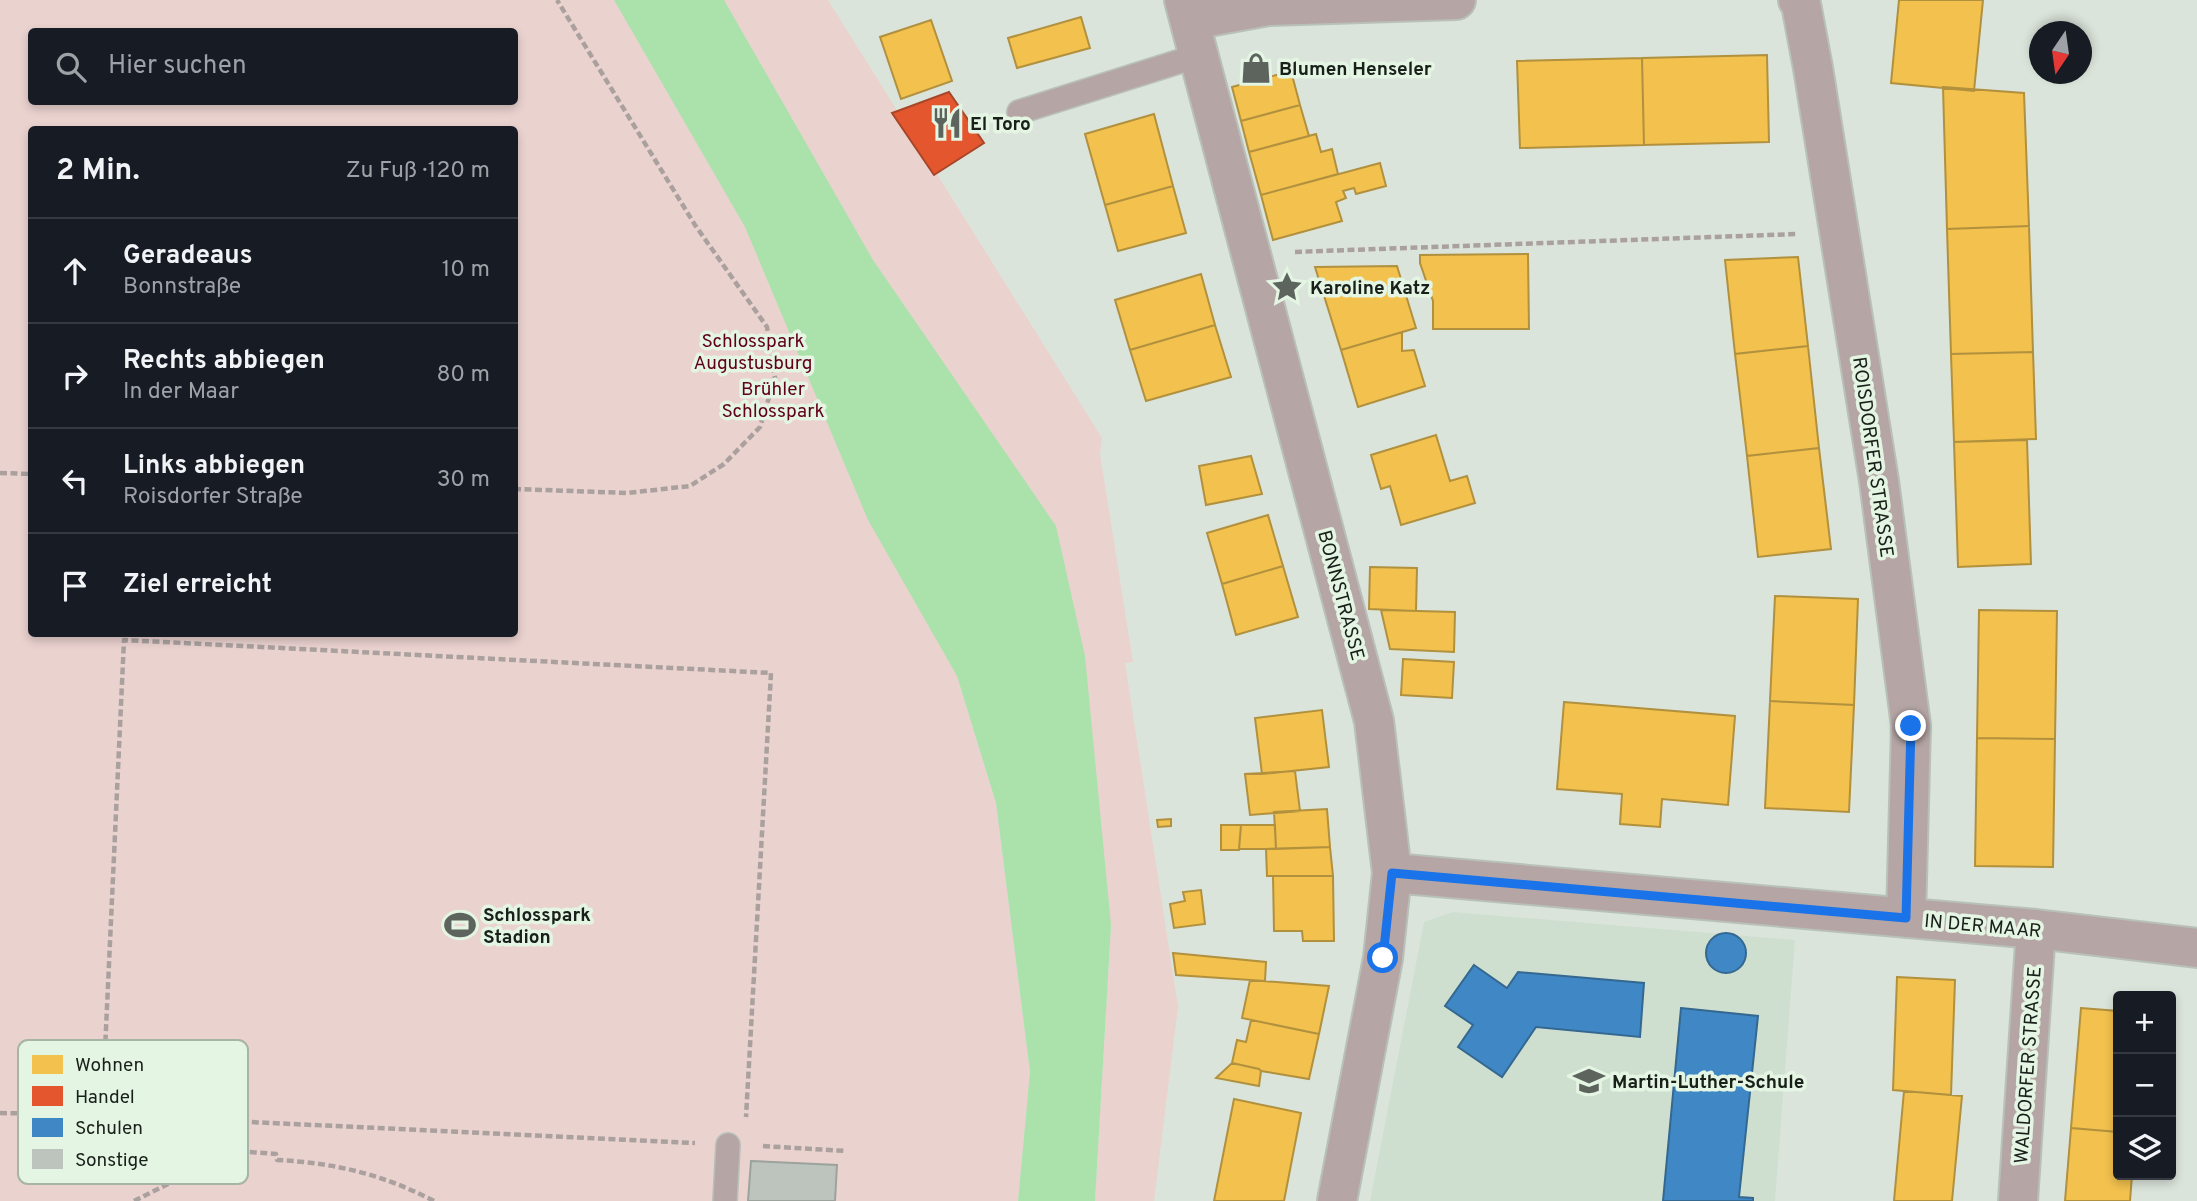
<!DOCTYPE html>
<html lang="de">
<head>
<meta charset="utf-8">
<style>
  body { margin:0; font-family:Overpass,sans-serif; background:#242831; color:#f1f3f6 }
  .controls { position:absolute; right:21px; bottom:21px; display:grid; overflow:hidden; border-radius:7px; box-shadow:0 4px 10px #0003 }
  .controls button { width:63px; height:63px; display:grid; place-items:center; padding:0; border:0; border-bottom:2px solid #363941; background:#171b24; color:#f1f3f6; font:35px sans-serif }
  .compass { position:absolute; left:2029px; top:21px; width:63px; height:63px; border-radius:50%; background:#171b24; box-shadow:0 4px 10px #0003; rotate:193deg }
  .stop { position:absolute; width:21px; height:21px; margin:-16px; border:5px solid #1a73e8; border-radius:50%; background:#fff }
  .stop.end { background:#1a73e8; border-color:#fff; box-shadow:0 2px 7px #0008 }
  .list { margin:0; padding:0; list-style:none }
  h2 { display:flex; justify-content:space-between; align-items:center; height:91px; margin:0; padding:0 28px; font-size:30px }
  h2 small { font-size:23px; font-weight:400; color:#9ea1a6 }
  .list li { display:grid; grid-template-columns:46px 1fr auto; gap:21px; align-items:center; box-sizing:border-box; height:105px; padding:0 28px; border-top:2px solid #363941 }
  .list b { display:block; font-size:26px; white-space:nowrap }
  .list p { margin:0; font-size:23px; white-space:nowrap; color:#9ea1a6 }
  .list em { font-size:23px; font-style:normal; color:#9ea1a6 }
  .icon { flex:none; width:38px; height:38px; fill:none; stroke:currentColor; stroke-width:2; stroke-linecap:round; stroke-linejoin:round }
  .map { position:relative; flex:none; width:2197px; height:1201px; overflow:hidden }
  .search { position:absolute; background:#171b24; box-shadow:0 4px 10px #0003; left:28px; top:28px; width:490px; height:77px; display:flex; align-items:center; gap:18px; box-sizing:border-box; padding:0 24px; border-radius:7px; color:#9ea1a6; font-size:26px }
  .panel { position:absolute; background:#171b24; box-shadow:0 4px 10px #0003; left:28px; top:126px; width:490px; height:511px; border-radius:7px }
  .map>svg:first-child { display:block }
</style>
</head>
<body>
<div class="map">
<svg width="2197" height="1201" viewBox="0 0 2197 1201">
  <rect width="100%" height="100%" fill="#dbe4db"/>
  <!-- built -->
  <path fill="#cfdfcf" d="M 1453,912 L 1795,940 L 1775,1201 L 1370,1201 L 1424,922 Z"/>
  <!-- green -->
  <path fill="#ead2cf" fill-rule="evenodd" d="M 0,0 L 828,0 L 1102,438 L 1100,454 L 1133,662 L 1125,663 L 1178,1007 L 1154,1201 L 1095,1201 L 1111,925 L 948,661 L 957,676 L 996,803 L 1030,1072 L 1018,1201 L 0,1201 ZM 32,32 L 514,32 L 514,102 L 32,102 ZM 32,130 L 514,130 L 514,634 L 32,634 Z"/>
  <!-- water -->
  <path fill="#abe2ac" d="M 614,0 L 724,0 L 873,260 L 1056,526 L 1085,656 L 1111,925 L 1095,1201 L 1018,1201 L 1030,1072 L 996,803 L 957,676 L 868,520 L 745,227 Z"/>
  <!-- homes -->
  <path fill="#f2c14e" stroke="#b1903e" stroke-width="2" d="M 1899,0 L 1983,0 L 1974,91 L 1891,83 Z
    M 1081,17 L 1090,48 L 1017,68 L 1008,38 Z
    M 931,20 L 952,81 L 901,99 L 880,37 Z
    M 1767,55 L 1769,142 L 1644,145 L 1642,58 Z
    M 1642,58 L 1644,145 L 1520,148 L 1517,61 Z
    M 1291,71 L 1300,105 L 1241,121 L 1232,87 Z
    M 1943,87 L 2024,93 L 2029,226 L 1947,229 Z
    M 1300,105 L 1309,136 L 1249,152 L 1241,121 Z
    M 1154,114 L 1173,186 L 1105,205 L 1085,134 Z
    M 1316,134 L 1321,152 L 1332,149 L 1338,174 L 1261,195 L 1249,152 Z
    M 1380,163 L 1386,186 L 1356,194 L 1354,188 L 1343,191 L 1346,198 L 1336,202 L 1342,221 L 1273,240 L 1261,195 Z
    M 1173,186 L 1186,233 L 1118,251 L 1105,205 Z
    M 2029,226 L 2033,352 L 1951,354 L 1947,229 Z
    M 1528,254 L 1529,329 L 1433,329 L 1433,301 L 1420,263 L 1420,255 Z
    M 1798,257 L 1808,346 L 1735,354 L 1725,260 Z
    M 1397,266 L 1416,328 L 1341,350 L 1315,267 Z
    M 1201,274 L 1215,325 L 1130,350 L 1115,300 Z
    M 1215,325 L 1231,377 L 1146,401 L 1130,350 Z
    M 1402,332 L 1402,351 L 1414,350 L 1425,386 L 1358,407 L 1341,350 Z
    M 1808,346 L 1819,448 L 1747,456 L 1735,354 Z
    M 2033,352 L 2036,439 L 1954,442 L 1951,354 Z
    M 1436,435 L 1450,481 L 1467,476 L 1475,503 L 1401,525 L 1390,486 L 1381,489 L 1371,455 Z
    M 2027,440 L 2031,564 L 1958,567 L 1954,442 Z
    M 1819,448 L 1831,549 L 1758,557 L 1747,456 Z
    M 1251,456 L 1262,494 L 1206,505 L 1199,466 Z
    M 1268,515 L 1283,566 L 1222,584 L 1207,533 Z
    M 1283,566 L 1298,617 L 1236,635 L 1222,584 Z
    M 1370,567 L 1417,568 L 1416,611 L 1369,609 Z
    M 1775,596 L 1858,599 L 1854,705 L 1770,701 Z
    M 1381,610 L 1455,612 L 1454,652 L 1390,649 Z
    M 1979,610 L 2057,611 L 2055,739 L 1977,738 Z
    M 1403,659 L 1454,662 L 1452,698 L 1401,695 Z
    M 1770,701 L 1854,705 L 1849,812 L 1765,808 Z
    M 1564,702 L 1735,716 L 1728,805 L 1662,799 L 1660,827 L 1620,824 L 1622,794 L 1557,789 Z
    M 1322,710 L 1329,767 L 1262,774 L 1255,718 Z
    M 1977,738 L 2055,739 L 2053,867 L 1975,866 Z
    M 1295,771 L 1300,811 L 1250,815 L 1245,774 Z
    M 1327,809 L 1330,847 L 1276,849 L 1274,812 Z
    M 1171,819 L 1171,826 L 1158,827 L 1157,820 Z
    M 1221,825 L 1241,825 L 1239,850 L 1221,850 Z
    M 1241,825 L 1275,825 L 1276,849 L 1239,849 Z
    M 1330,847 L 1333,876 L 1267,876 L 1266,849 Z
    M 1273,876 L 1333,876 L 1334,941 L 1303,941 L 1302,931 L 1274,931 Z
    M 1201,890 L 1205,924 L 1174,928 L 1170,904 L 1185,901 L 1183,892 Z
    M 1173,953 L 1266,962 L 1265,981 L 1176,975 Z
    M 1897,977 L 1955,980 L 1951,1095 L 1893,1090 Z
    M 1250,980 L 1329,986 L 1319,1034 L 1242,1018 Z
    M 2081,1008 L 2118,1011 L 2118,1132 L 2071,1128 Z
    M 1251,1020 L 1319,1034 L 1309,1079 L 1261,1071 L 1259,1069 L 1232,1063 L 1237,1040 L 1246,1042 Z
    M 1232,1063 L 1259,1069 L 1261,1071 L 1259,1086 L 1216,1078 Z
    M 1904,1091 L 1962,1096 L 1952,1201 L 1894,1201 Z
    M 1234,1099 L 1301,1113 L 1284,1201 L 1214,1201 Z
    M 2071,1128 L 2118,1132 L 2118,1175 L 2132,1175 L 2130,1201 L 2065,1201 Z"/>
  <!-- shops -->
  <path fill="#e4572e" stroke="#a74628" stroke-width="2" d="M 949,92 L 984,143 L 934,175 L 892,113 Z"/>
  <!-- schools -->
  <path fill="#3f88c5" stroke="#346891" stroke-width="2" d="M1706 953a20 20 0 1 1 40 0a20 20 0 1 1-40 0Z
    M 1474,965 L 1507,988 L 1518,972 L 1644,983 L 1640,1037 L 1536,1027 L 1502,1077 L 1458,1047 L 1473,1025 L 1445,1006 Z
    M 1681,1008 L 1758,1016 L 1739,1197 L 1753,1198 L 1753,1201 L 1663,1201 Z"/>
  <!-- building -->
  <path fill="#bdc4bd" stroke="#9ca39c" stroke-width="2" d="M 751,1161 L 837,1165 L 835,1201 L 748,1201 Z"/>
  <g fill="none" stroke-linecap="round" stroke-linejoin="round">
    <defs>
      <path id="lane" d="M 1019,112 L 1200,55
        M 725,1201 L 728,1145"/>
      <path id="street" d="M 1184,0 L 1374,721 L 1392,873 L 1383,958 L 1337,1201
        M 1798,0 L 1801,4 L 1813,68 L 1879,481 L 1911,726 L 1906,918
        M 1191,20 L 1268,6 L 1456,0
        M 1392,873 L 2036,929 L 2197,948
        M 2018,1201 L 2036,929"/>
    </defs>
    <!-- lane casing -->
    <use href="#lane" stroke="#b9c0b9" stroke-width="26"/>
    <!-- street casing -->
    <use href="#street" stroke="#b9c0b9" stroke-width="42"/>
    <!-- path -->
    <path stroke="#aaa19f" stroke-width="4.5" stroke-dasharray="7 3.5" stroke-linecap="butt" d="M 1295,252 L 1797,234
      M 0,473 L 32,474
      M 514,489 L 627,493 L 690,486 L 724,464 L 760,427 L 775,378 L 767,327 L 695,225 L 557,0
      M 0,1113 L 102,1115 L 695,1143
      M 102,1115 L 124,640 L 771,673 L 746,1117
      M 763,1146 L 846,1151
      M 134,1201 L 168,1184 L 235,1165 L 235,1151 L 276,1154 L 277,1160 C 335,1163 382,1174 434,1201"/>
    <!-- lane -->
    <use href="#lane" stroke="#b5a6a5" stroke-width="23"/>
    <!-- street -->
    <use href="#street" stroke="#b5a6a5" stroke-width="38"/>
  </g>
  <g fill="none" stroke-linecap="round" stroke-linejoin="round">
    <!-- route -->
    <path stroke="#1a73e8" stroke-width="9" d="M 1383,958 L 1392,873 L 1906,918 L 1911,726"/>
  </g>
  <!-- icons -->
  <defs>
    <symbol id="shop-bare" viewBox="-9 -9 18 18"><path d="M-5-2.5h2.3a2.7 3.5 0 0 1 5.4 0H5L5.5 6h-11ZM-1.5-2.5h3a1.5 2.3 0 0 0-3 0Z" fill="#5d645d" stroke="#e4f5e4" stroke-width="2.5" paint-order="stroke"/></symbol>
    <symbol id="restaurant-bare" viewBox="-9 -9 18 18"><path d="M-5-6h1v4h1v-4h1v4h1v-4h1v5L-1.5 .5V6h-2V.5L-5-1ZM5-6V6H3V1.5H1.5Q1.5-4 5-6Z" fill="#5d645d" stroke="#e4f5e4" stroke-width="2.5" paint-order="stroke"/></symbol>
    <symbol id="sight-bare" viewBox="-9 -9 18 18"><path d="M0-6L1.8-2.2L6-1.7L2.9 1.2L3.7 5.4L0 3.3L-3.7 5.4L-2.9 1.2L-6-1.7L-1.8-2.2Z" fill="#5d645d" stroke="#e4f5e4" stroke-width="2.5" paint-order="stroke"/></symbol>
    <symbol id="stadium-bare" viewBox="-9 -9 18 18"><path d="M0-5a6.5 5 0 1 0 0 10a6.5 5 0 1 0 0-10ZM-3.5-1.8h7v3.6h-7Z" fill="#5d645d" stroke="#e4f5e4" stroke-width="2.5" paint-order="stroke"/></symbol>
    <symbol id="school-bare" viewBox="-9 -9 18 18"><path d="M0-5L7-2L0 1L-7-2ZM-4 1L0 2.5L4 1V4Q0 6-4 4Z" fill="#5d645d" stroke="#e4f5e4" stroke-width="2.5" paint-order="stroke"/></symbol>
  </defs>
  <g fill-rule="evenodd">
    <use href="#shop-bare" x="1234" y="46" width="44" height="44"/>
    <use href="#restaurant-bare" x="925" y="101" width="44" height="44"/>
    <use href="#sight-bare" x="1265" y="265" width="44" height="44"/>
    <use href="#stadium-bare" x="438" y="903" width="44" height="44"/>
    <use href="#school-bare" x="1567" y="1059" width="44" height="44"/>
  </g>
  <g text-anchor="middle" stroke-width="7" stroke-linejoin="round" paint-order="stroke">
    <!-- poi labels -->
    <g font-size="19" font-weight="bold" fill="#191f19" stroke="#e4f5e4" text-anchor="start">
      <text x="1279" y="75">Blumen Henseler</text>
      <text x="970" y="130">El Toro</text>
      <text x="1310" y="294">Karoline Katz</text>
      <text x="483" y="921">Schlosspark<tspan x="483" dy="22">Stadion</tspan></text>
      <text x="1612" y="1088">Martin-Luther-Schule</text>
    </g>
    <!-- park labels -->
    <g font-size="19" fill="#60001a" stroke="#e4f5e4">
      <text x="753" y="347">Schlosspark<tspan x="753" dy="22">Augustusburg</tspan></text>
      <text x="773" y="395">Brühler<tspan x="773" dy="22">Schlosspark</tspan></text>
    </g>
    <!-- street labels -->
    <g font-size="19" fill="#191f19" stroke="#e4f5e4">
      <text transform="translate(1874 457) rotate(82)" y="7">ROISDORFER STRASSE</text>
      <text transform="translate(1342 595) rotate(75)" y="7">BONNSTRASSE</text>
      <text transform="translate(1983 925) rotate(5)" y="7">IN DER MAAR</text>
      <text transform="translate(2027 1065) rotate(-86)" y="7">WALDORFER STRASSE</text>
    </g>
  </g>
  <!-- legend -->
  <rect x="18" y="1040" width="230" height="144" rx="10" fill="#e4f5e4" stroke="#a7b5a7" stroke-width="2"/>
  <rect x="32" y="1055" width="31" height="19" fill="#f2c14e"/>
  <rect x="32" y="1086" width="31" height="20" fill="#e4572e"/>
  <rect x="32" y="1118" width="31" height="19" fill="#3f88c5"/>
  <rect x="32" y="1149" width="31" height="20" fill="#bdc4bd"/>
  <g font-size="19" fill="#191f19">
    <text x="75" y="1071">Wohnen</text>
    <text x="75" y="1103">Handel</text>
    <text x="75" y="1134">Schulen</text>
    <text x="75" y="1166">Sonstige</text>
  </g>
</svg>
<div class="controls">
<button>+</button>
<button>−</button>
<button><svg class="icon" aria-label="layers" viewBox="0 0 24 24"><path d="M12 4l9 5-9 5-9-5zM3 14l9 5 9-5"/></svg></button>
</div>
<svg class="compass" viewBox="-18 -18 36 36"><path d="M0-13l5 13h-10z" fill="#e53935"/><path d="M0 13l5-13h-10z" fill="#9ea1a6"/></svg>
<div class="stop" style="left:1383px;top:958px"></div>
<div class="stop end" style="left:1911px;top:726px"></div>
<div class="search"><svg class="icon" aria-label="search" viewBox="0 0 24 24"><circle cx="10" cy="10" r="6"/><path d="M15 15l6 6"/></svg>Hier suchen</div>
<section class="panel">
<h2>2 Min.<small>Zu Fuß · 120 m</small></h2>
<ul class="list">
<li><svg class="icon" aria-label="ahead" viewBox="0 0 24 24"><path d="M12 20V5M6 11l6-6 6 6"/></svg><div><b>Geradeaus</b><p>Bonnstraße</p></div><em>10 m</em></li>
<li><svg class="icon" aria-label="right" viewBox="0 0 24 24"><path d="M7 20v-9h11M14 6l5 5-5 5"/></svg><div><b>Rechts abbiegen</b><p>In der Maar</p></div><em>80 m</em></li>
<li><svg class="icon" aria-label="left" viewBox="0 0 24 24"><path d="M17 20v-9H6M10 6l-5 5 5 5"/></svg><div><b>Links abbiegen</b><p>Roisdorfer Straße</p></div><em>30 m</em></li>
<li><svg class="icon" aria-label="arrive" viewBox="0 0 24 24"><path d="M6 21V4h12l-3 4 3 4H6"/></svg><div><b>Ziel erreicht</b></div></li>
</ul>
</section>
</div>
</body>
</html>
